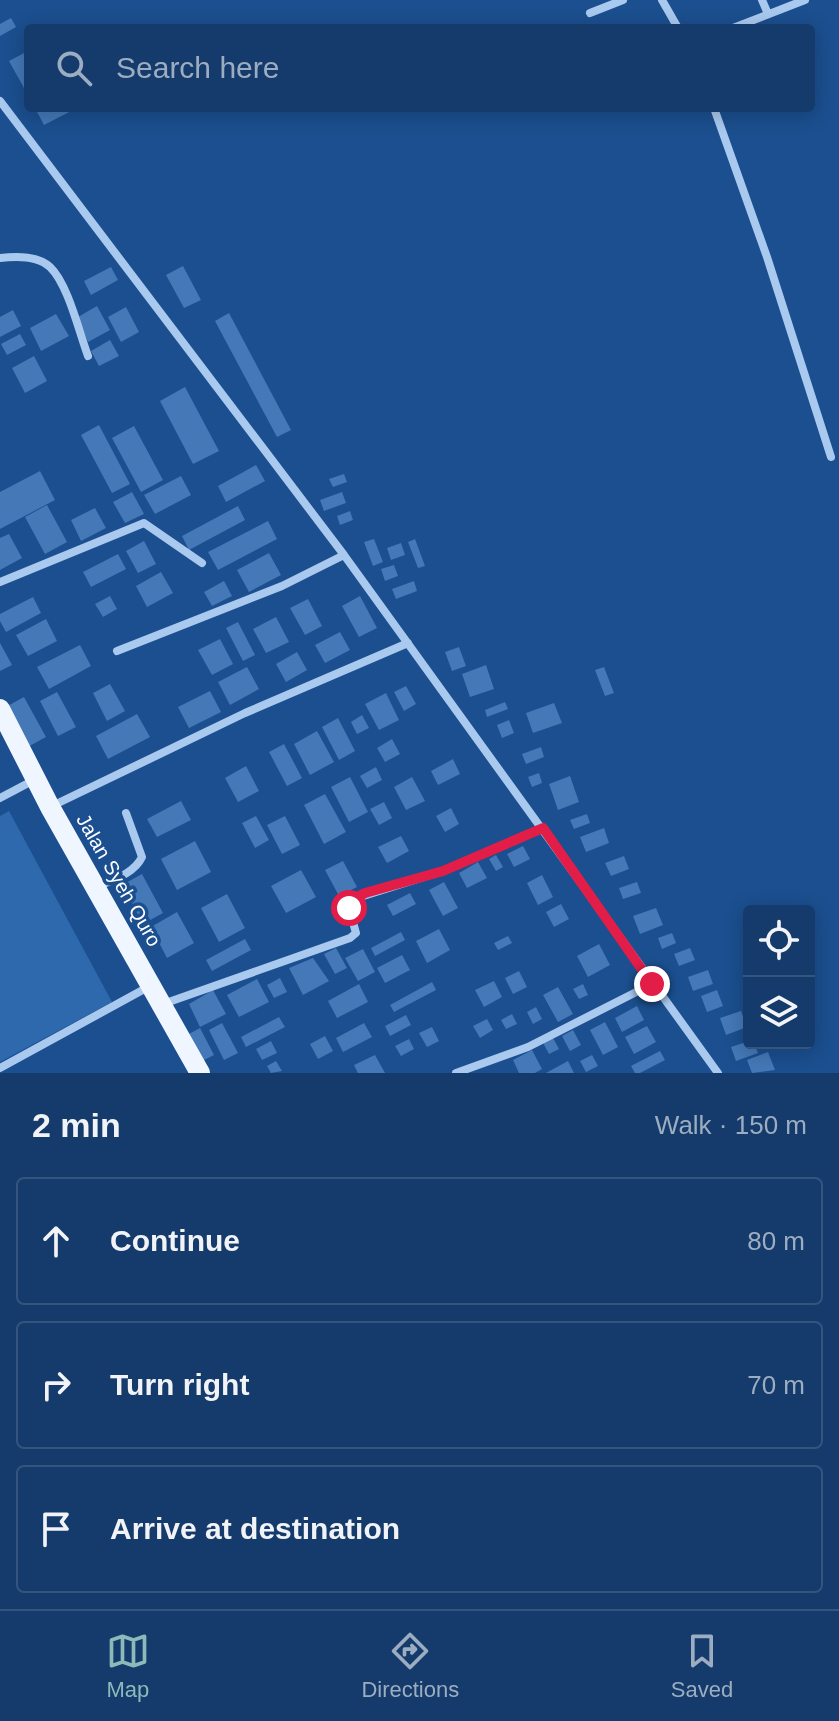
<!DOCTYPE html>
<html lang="en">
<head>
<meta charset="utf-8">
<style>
  body { margin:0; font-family:Helvetica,sans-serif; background:#214673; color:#f1f3f6 }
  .controls { position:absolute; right:24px; bottom:24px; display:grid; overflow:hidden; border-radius:8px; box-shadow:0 4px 20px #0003 }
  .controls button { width:72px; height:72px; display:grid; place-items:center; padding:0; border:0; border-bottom:2px solid #33557e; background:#143b6b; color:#f1f3f6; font:40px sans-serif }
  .stop { position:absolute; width:24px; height:24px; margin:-18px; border:6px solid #e11d48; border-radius:50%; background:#fff }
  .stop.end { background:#e11d48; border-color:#fff; box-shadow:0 2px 8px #0008 }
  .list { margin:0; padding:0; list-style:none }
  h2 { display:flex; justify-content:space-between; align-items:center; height:104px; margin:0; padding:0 32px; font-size:34px }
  h2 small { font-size:26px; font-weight:400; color:#9dadc1 }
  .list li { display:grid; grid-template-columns:52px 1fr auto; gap:24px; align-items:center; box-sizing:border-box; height:128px; margin:0 16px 16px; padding:0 16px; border:2px solid #33557e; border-radius:8px }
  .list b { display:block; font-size:30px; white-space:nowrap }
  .list em { font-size:26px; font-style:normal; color:#9dadc1 }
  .icon { flex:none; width:44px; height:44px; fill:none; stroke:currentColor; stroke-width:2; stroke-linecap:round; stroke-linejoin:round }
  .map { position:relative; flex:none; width:839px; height:1073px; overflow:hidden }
  .search { position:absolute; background:#143b6b; box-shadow:0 4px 20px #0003; left:24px; right:24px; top:24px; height:88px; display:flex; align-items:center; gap:20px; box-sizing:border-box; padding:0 28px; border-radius:8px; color:#9dadc1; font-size:30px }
  .sheet { height:536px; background:#143b6b }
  nav { display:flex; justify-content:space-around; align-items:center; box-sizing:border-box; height:112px; border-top:2px solid #33557e; background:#143b6b; font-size:22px; color:#9dadc1 }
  nav a { display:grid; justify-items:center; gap:4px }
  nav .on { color:#8bbbb9 }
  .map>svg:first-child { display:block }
</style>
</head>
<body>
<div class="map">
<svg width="839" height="1073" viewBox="0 0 839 1073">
  <rect width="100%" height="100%" fill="#1b4f8f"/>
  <!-- green -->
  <path fill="#2e69ad" d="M 9,811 L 112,1002 L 0,1062 L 0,816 Z"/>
  <!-- building -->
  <path fill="#4478b7" d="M 11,18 L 16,27 L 0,36 L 0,24 Z
    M 28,51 L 28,86 L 24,88 L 9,61 Z
    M 35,108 L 77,108 L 44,125 Z
    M 183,266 L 201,300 L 184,308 L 166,275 Z
    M 111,267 L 118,280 L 91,295 L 84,281 Z
    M 97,306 L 110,330 L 88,342 L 78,317 Z
    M 126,307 L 139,332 L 121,342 L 108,317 Z
    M 13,310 L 21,326 L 0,337 L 0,317 Z
    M 229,313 L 291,430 L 277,437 L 215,321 Z
    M 56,314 L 69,336 L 41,351 L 30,328 Z
    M 20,334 L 26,345 L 7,355 L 1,344 Z
    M 110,340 L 119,356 L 99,366 L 91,351 Z
    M 34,356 L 47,381 L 25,393 L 12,368 Z
    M 185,387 L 219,451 L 193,464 L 160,401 Z
    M 99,425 L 130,484 L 112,493 L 81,435 Z
    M 134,426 L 163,480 L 141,492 L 112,438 Z
    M 256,465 L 265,481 L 226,502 L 218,486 Z
    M 40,471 L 55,500 L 0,529 L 0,492 Z
    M 344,474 L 347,482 L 333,487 L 329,479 Z
    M 181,476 L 191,495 L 155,514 L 144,495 Z
    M 132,492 L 144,514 L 125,523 L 113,502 Z
    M 342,492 L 346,503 L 324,511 L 320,500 Z
    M 47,505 L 67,542 L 45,554 L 25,517 Z
    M 238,506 L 245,520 L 189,550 L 182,536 Z
    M 95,508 L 106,528 L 81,541 L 71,520 Z
    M 350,511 L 353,520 L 340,525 L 337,516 Z
    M 268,521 L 277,539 L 218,570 L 208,552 Z
    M 9,534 L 22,558 L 0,570 L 0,538 Z
    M 374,539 L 383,562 L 373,566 L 364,542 Z
    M 415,539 L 425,566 L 418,568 L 408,542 Z
    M 144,541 L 156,564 L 138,573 L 126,551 Z
    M 401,543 L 405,555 L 391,560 L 387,548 Z
    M 269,553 L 281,575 L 249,592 L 237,570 Z
    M 118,554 L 126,569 L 91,587 L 83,572 Z
    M 394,565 L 398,576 L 385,581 L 381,569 Z
    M 161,572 L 173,593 L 147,607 L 136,586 Z
    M 224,581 L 232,596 L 212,606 L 204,592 Z
    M 414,581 L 417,591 L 396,599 L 392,589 Z
    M 110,596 L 117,609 L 103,617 L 95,604 Z
    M 360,596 L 377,628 L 359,637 L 342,606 Z
    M 33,597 L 41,613 L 6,632 L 0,621 L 0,614 Z
    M 308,599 L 322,626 L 305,635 L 290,608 Z
    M 276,617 L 289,642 L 266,653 L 253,629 Z
    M 46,619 L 57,641 L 28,656 L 16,635 Z
    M 238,622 L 255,655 L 243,661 L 226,628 Z
    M 340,632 L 350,650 L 325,663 L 315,645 Z
    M 220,639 L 233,664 L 212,675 L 198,650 Z
    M 0,643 L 12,665 L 0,671 Z
    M 80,645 L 91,666 L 49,689 L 37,667 Z
    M 459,647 L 466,666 L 452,671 L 445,652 Z
    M 297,652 L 307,670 L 286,682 L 276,664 Z
    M 486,665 L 494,689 L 470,697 L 462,674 Z
    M 247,667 L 259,689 L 230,705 L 218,682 Z
    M 604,667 L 614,693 L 605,696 L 595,670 Z
    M 110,684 L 125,711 L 107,721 L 93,693 Z
    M 406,686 L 416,704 L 404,711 L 394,692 Z
    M 210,691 L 221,712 L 189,728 L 178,707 Z
    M 57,692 L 76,727 L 58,736 L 40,701 Z
    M 386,693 L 399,720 L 379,730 L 365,704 Z
    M 24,697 L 46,737 L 24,749 L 2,709 Z
    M 505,702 L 508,709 L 487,717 L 485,710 Z
    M 554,703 L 562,723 L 533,733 L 526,713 Z
    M 137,714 L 150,737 L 108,759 L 96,736 Z
    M 362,715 L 369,728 L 357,734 L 351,722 Z
    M 338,718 L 355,751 L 339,760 L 322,727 Z
    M 509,720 L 514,733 L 502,738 L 497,725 Z
    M 317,731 L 334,762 L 310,775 L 294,744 Z
    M 392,739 L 400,754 L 385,762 L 377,748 Z
    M 284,744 L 302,778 L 287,786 L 269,752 Z
    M 541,747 L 544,757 L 526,764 L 522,754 Z
    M 453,759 L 460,774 L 438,785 L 431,771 Z
    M 246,766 L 259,791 L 238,802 L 225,778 Z
    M 376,767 L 382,780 L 367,788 L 360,776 Z
    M 539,773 L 542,783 L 532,787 L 528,777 Z
    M 570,776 L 579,802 L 558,810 L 549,784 Z
    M 350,777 L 368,812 L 349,822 L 331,787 Z
    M 412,777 L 425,801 L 406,810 L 394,787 Z
    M 325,794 L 346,832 L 324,844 L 304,805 Z
    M 181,801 L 191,820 L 157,837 L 147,819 Z
    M 384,802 L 392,818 L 379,825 L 370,809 Z
    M 451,808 L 459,824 L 445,832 L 436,816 Z
    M 587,814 L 590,823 L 574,829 L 570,820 Z
    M 256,816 L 269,840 L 255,848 L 242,823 Z
    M 285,816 L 300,845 L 282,854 L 267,825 Z
    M 604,828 L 609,843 L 586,852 L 580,837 Z
    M 401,836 L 409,851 L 387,863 L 378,847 Z
    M 195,841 L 211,872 L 177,890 L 161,859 Z
    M 523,846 L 530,859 L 514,867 L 507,854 Z
    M 496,855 L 503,867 L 496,871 L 489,859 Z
    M 624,856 L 629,869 L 611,876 L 605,863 Z
    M 343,861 L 357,887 L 339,896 L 325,870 Z
    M 478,862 L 487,878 L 467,888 L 459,873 Z
    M 301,870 L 316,897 L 286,913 L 271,886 Z
    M 142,874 L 163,913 L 143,924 L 122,885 Z
    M 542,875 L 553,897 L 538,905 L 527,883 Z
    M 444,882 L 458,908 L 443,916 L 429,890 Z
    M 637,882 L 641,893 L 623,899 L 619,888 Z
    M 410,893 L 416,904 L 393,916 L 387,905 Z
    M 227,894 L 245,928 L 219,942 L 201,908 Z
    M 561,904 L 569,919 L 554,927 L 546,912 Z
    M 656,908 L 663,925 L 640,934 L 633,916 Z
    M 177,912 L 194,943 L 167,958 L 151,927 Z
    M 439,929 L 450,950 L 427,963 L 416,941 Z
    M 401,932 L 405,940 L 375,956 L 371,948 Z
    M 672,933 L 676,943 L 662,949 L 658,938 Z
    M 508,936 L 512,943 L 498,950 L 494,943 Z
    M 245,939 L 251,950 L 212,971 L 206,960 Z
    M 599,944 L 610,965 L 588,977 L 577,956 Z
    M 336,948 L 347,968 L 335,974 L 324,954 Z
    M 690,948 L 695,960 L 679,966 L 674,954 Z
    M 363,949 L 375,972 L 358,981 L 345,958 Z
    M 402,955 L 410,970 L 385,983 L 377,968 Z
    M 313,958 L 329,981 L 303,995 L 289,968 Z
    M 708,970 L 713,984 L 693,991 L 688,977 Z
    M 519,971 L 527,987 L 513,994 L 505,978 Z
    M 280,978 L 287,992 L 274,998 L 267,985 Z
    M 257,979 L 269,1002 L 239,1017 L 227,995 Z
    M 494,981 L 502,997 L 484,1007 L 475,990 Z
    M 432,982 L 436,990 L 394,1012 L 390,1005 Z
    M 359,984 L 368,1002 L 337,1018 L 328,1001 Z
    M 583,984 L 588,995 L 579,999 L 573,989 Z
    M 558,987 L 573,1014 L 558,1022 L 543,995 Z
    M 213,990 L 226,1014 L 200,1027 L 189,1004 Z
    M 717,990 L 723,1006 L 707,1012 L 701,996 Z
    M 637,1006 L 644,1020 L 622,1032 L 615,1018 Z
    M 536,1007 L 542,1019 L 533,1024 L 527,1012 Z
    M 741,1011 L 747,1027 L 726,1035 L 720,1018 Z
    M 512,1014 L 517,1024 L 506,1029 L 501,1020 Z
    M 406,1015 L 411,1025 L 390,1036 L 385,1026 Z
    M 279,1017 L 285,1027 L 246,1047 L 241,1037 Z
    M 487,1019 L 493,1030 L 480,1038 L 473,1026 Z
    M 605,1022 L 618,1047 L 603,1055 L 590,1030 Z
    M 222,1023 L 238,1053 L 224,1060 L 209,1030 Z
    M 364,1023 L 372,1037 L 343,1052 L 336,1038 Z
    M 647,1026 L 656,1042 L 634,1054 L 625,1037 Z
    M 432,1027 L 439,1041 L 427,1047 L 419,1033 Z
    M 200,1028 L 214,1055 L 200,1062 L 185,1036 Z
    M 573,1030 L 581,1045 L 570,1051 L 562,1036 Z
    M 325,1036 L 333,1051 L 318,1059 L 310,1044 Z
    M 552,1036 L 559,1049 L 549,1054 L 542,1041 Z
    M 409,1039 L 414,1049 L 401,1056 L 395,1046 Z
    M 271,1041 L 277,1053 L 262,1060 L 256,1049 Z
    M 749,1041 L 749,1043 L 754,1043 L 758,1053 L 736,1061 L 731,1047 Z
    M 532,1050 L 542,1069 L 535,1073 L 519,1073 L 513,1060 Z
    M 660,1051 L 665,1060 L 640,1073 L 635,1073 L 631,1066 Z
    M 768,1052 L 775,1070 L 752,1073 L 747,1060 Z
    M 375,1055 L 385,1073 L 358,1073 L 354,1065 Z
    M 592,1055 L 598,1066 L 586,1072 L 580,1061 Z
    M 276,1061 L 282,1071 L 271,1073 L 267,1066 Z
    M 568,1061 L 574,1073 L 546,1073 Z"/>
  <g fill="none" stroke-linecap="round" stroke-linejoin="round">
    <!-- minor -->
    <path stroke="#a9c9ee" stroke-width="8" d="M 662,0 L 678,28
      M 762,0 L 768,14
      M 590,13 L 623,0
      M 733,28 L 805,0
      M 0,101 L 344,555 L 718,1073
      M 714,108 L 767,257 L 831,457
      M 0,258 C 16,256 37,255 50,267 C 68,284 79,332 88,356
      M 0,582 L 144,523 L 202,563
      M 117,651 L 282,586 L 344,555
      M 0,798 L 36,779
      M 52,806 L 245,713 L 408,643
      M 96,887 C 112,880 134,874 142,857 L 126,813
      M 163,1004 L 350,938 L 356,933 L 349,908 L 352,900 L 357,898 L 443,871 L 543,828
      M 0,1068 L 150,986
      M 456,1073 L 528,1047 L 652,984"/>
    <!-- primary -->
    <path stroke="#f0f6ff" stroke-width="20" d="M 0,709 L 50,807 L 200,1073"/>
  </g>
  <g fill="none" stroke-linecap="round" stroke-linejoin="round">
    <!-- route -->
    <path stroke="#e11d48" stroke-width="10" d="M 349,908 L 352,900 L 365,893 L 443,871 L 543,828 L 652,984"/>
  </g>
  <g text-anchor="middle" stroke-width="7" stroke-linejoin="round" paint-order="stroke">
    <!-- street labels -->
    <g font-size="20" fill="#fff" stroke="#1b4f8f">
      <text transform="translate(119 880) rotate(60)" y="7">Jalan Syeh Quro</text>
    </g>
  </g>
</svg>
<div class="controls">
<button><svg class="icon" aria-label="locate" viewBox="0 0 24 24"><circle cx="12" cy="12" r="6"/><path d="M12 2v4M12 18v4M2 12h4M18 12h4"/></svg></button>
<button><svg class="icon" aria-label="layers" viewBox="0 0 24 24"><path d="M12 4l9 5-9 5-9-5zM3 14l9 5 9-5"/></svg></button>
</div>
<div class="stop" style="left:349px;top:908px"></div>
<div class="stop end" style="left:652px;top:984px"></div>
<div class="search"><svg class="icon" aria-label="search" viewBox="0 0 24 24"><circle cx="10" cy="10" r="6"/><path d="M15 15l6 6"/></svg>Search here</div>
</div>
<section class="sheet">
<h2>2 min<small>Walk · 150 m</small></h2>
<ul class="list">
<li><svg class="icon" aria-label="ahead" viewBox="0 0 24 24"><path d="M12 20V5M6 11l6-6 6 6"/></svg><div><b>Continue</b></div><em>80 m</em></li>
<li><svg class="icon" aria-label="right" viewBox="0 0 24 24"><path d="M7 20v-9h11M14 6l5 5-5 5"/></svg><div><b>Turn right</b></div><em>70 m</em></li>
<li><svg class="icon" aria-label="arrive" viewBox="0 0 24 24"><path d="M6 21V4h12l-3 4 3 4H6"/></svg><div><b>Arrive at destination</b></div></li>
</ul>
</section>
<nav>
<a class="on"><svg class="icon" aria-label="map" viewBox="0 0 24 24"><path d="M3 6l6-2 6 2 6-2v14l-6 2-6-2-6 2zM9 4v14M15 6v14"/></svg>Map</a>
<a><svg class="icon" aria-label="directions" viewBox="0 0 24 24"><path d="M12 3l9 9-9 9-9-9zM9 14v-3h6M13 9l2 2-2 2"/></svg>Directions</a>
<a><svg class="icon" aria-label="saved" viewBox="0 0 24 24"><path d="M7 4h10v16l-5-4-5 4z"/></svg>Saved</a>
</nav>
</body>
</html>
